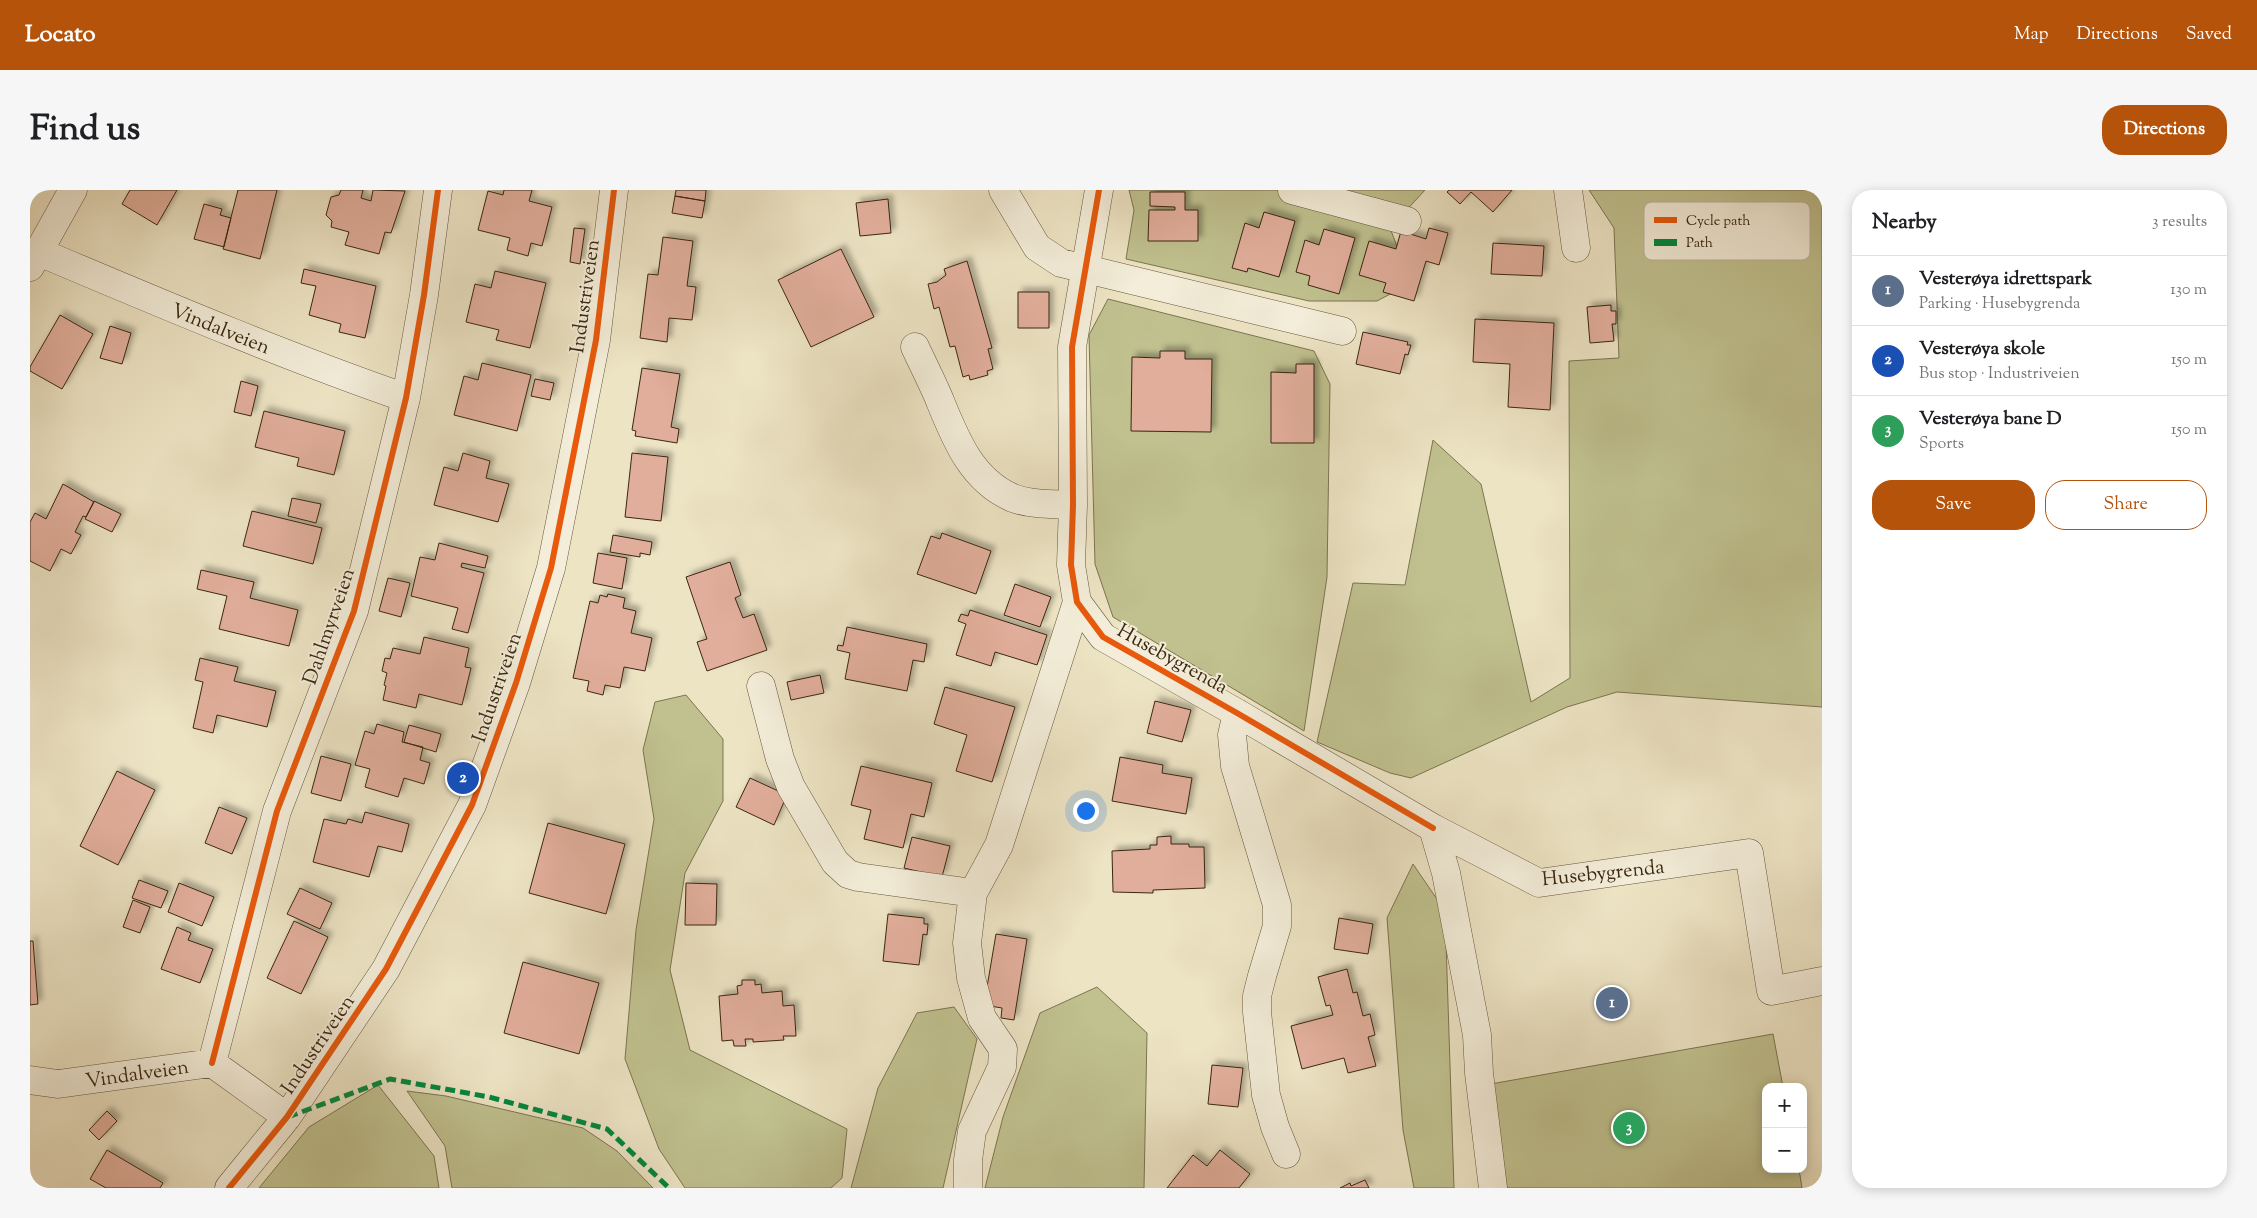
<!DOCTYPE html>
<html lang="en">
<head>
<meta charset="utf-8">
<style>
  body { margin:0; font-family:"Sorts Mill Goudy",serif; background:#f6f6f6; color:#202124 }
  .controls { position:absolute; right:15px; bottom:15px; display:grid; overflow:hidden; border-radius:10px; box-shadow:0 2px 12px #0003 }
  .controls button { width:45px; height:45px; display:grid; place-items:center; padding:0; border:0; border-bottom:1px solid #e0e0e0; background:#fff; color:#202124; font:25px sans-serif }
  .you { position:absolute; left:1055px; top:620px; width:18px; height:18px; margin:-12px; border:4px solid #fff; border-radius:50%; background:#1a73e8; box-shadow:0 0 0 8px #1a73e833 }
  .badge { display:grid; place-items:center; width:32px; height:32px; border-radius:50%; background:#b45309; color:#fff; font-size:16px; font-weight:700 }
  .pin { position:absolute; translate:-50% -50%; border:2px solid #fff; box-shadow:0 1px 5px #0006 }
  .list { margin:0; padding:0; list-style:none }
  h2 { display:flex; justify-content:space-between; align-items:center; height:65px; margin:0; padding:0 20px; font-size:21px }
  h2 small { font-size:16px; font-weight:400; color:#757577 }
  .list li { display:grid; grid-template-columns:32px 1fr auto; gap:15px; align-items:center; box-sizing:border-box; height:70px; padding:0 20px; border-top:1px solid #e0e0e0 }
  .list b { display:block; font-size:19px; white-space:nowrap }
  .list p { margin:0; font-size:16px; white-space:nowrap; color:#757577 }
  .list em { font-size:16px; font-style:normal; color:#757577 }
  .actions { display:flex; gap:10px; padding:15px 20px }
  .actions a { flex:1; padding:11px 0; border:1px solid #b45309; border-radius:20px; text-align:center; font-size:18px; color:#b45309 }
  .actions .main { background:#b45309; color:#fff }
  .map { position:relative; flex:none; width:1792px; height:998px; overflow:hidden; border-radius:20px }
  header { display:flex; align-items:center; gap:30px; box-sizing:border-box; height:70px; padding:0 25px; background:#b45309; color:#fff }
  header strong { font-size:24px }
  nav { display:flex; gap:28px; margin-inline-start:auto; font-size:18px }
  .intro { display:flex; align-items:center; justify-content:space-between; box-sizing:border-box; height:120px; padding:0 30px }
  h1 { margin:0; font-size:35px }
  .button { padding:12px 22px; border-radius:20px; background:#b45309; color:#fff; font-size:18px; font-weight:700 }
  main { display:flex; gap:30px; padding:0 30px }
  aside { flex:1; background:#fff; border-radius:20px; box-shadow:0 2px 12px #0003 }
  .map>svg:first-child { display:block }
</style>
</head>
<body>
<header>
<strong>Locato</strong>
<nav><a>Map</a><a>Directions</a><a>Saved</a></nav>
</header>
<div class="intro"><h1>Find us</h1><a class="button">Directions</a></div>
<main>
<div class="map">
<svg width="1792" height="998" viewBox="0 0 1792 998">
  <defs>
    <filter id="shadow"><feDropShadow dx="4.5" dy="-4.5" stdDeviation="2.5" flood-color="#0004"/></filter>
  </defs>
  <rect width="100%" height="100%" fill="#ede4c4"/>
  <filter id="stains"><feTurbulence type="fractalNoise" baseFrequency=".004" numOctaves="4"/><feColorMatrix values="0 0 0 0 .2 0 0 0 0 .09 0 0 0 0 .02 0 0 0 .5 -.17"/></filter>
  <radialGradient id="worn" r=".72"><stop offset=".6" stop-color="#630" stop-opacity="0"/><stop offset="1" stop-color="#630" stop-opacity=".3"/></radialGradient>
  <!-- green -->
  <path fill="#c0c18f" stroke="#7d7450" d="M 1099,0 L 1395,0 L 1360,38 L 1381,93 L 1347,111 L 1279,111 L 1096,69 L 1104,20 Z
    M 1559,0 L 1792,0 L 1792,517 L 1587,502 L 1537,517 L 1381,588 L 1360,583 L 1287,552 L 1323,393 L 1375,395 L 1403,250 L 1451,294 L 1501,512 L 1540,488 L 1539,171 L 1589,168 L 1584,38 Z
    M 1078,109 L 1284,161 L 1300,194 L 1297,387 L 1274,541 L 1083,427 L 1065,374 L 1059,145 Z
    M 656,505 L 693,549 L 693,611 L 655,683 L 640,780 L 660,860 L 817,939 L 812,988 L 801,998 L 655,998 L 629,959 L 595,869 L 606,740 L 624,629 L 613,560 L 625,512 Z
    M 1383,674 L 1415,721 L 1424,998 L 1384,998 L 1373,940 L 1357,728 Z
    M 1067,797 L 1117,843 L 1114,998 L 955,998 L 973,927 L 1010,823 Z
    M 924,817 L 947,849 L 913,998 L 821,998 L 848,898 L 887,823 Z
    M 1743,844 L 1753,897 L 1736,897 L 1736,979 L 1769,979 L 1772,998 L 1472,998 L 1455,895 Z
    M 348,895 L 404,966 L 409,998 L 229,998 L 279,937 Z
    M 377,901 L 416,906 L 553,938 L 587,961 L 623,998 L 422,998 L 415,956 Z"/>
  <!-- building -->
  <path fill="#e1ae9b" stroke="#3a2711" filter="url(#shadow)" d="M 100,0 L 147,0 L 127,35 L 92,14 Z
    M 208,0 L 247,0 L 230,69 L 193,59 Z
    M 311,0 L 333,0 L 331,8 L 341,11 L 343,0 L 375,1 L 361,43 L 355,42 L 349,64 L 315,55 L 319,42 L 301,37 L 302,31 L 296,25 L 301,7 L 309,5 Z
    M 474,0 L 502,0 L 499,11 L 522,17 L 512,56 L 501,53 L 498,66 L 477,60 L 480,48 L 448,40 L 458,1 L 473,5 Z
    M 646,0 L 676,0 L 675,11 L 645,6 Z
    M 1419,0 L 1482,0 L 1463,22 L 1441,2 L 1430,14 L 1417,2 Z
    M 1120,2 L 1155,2 L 1155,20 L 1168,20 L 1168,51 L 1118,51 L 1119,20 L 1145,20 L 1145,17 L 1120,16 Z
    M 645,6 L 675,11 L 672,28 L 642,23 Z
    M 858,9 L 861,43 L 830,46 L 826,13 Z
    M 174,14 L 192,19 L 190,25 L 201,28 L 194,57 L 164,49 Z
    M 1234,22 L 1265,31 L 1249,87 L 1218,78 L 1217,82 L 1202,78 L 1215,33 L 1229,38 Z
    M 544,38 L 555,39 L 550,74 L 540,72 Z
    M 1399,38 L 1418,43 L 1409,75 L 1396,71 L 1384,111 L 1353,102 L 1356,93 L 1329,85 L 1339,51 L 1366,59 L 1371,41 L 1396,49 Z
    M 1294,39 L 1325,48 L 1309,104 L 1278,95 L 1280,86 L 1266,82 L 1275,50 L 1289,55 Z
    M 633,47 L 663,51 L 657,96 L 666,97 L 662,130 L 639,128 L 637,152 L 610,148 L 618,84 L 628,85 Z
    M 1463,53 L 1514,56 L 1512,86 L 1461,84 Z
    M 811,59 L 844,127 L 781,157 L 748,90 Z
    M 937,71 L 962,158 L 958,159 L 963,179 L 957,181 L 958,185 L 940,190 L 939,185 L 933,187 L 925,156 L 920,157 L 909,117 L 904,119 L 898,94 L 907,92 L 916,85 L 914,79 Z
    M 274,79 L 346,96 L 335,148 L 309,142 L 311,134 L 279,125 L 286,96 L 271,93 Z
    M 465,81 L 516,93 L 500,158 L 466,150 L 469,140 L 436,132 L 445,94 L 461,98 Z
    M 988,102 L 1019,102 L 1019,138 L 988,138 Z
    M 1581,115 L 1581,121 L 1586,121 L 1586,134 L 1582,134 L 1584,151 L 1560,153 L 1557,117 Z
    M 30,125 L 63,144 L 32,199 L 0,181 L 0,177 Z
    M 1445,129 L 1524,133 L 1520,220 L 1478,217 L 1480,174 L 1443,172 Z
    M 80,136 L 101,143 L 92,174 L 70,168 Z
    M 1333,142 L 1378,152 L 1377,155 L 1381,155 L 1378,165 L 1375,164 L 1370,184 L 1326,174 Z
    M 1130,161 L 1155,161 L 1155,169 L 1182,169 L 1181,242 L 1101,241 L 1102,167 L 1130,168 Z
    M 452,173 L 501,185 L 487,241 L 424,225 L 434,186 L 448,190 Z
    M 1266,174 L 1284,174 L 1284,253 L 1241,253 L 1241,182 L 1266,183 Z
    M 612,178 L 650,184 L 641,237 L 649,239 L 647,253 L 605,246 L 606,241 L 602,240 Z
    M 505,189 L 524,193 L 520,210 L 501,206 Z
    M 211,191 L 228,196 L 221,226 L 204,222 Z
    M 234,221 L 315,241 L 304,285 L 267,276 L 269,268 L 225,257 Z
    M 433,263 L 460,271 L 456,288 L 479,294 L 468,332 L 404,315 L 414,277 L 428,281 Z
    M 602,263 L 638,267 L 631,331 L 595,327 Z
    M 33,294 L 64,312 L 56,327 L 53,326 L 45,342 L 51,345 L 41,364 L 31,359 L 20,381 L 0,371 L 0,332 L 5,323 L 16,329 Z
    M 262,308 L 291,314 L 286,333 L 258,326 Z
    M 64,311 L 91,324 L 82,342 L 55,329 Z
    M 222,321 L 292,338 L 283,374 L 213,356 Z
    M 912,343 L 961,361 L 946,404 L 887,384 L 901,346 L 910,349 Z
    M 583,345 L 622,352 L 620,365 L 610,363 L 610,367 L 580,362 Z
    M 409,353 L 458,366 L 455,378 L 432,373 L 431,377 L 454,383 L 438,443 L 422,439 L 428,418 L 381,406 L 390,367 L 405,370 Z
    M 568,363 L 597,368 L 592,399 L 563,393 Z
    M 700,372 L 711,405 L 705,408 L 713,428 L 724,424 L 737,460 L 677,481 L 667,452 L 677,449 L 656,387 Z
    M 171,380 L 224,392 L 220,408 L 268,420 L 259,456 L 189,439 L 197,406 L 167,399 Z
    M 358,388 L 380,393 L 371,427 L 349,421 Z
    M 985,394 L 1021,407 L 1010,437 L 974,425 Z
    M 578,404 L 595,408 L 593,418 L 606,421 L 601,443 L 622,448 L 615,481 L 594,477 L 590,498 L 575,495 L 573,505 L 557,501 L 559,491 L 543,488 L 560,411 L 568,413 L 570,405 L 577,407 Z
    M 940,420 L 1017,445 L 1007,475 L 965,462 L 961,476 L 926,465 L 936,434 L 928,431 L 931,424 L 938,426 Z
    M 817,437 L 897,454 L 894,472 L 883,470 L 877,501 L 815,489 L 820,463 L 807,460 L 808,455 L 813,456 Z
    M 394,447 L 439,458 L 435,477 L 441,478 L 432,515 L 389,504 L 386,518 L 353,510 L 356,496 L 354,495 L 357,483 L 352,481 L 355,468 L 360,469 L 363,458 L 390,464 Z
    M 170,468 L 208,477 L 204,491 L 246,501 L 237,537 L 187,525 L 183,543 L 163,538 L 173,492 L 165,490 Z
    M 790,485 L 794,503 L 761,510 L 757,492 Z
    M 915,497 L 985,517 L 962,592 L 926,581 L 937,545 L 904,534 Z
    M 1125,511 L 1161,520 L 1152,552 L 1117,543 Z
    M 347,534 L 374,542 L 372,552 L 393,557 L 390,570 L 400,573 L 394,594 L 374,588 L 368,607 L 335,597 L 340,579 L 325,575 L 335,541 L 344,544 Z
    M 379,535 L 411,544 L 406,562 L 374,552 Z
    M 291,566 L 321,574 L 311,611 L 281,603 Z
    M 1090,567 L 1133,575 L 1132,583 L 1162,588 L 1156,624 L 1082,611 Z
    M 831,576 L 902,593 L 894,627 L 881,624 L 873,658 L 834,649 L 841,620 L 821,615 Z
    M 87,581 L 125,600 L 88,675 L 50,656 Z
    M 720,588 L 757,605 L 744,635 L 706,617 Z
    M 189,617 L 217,628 L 202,664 L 175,653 Z
    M 335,622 L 379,634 L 372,662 L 348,656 L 339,687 L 283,672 L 294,629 L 316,634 L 318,629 L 332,633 Z
    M 518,633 L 595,654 L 576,724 L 499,703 Z
    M 1141,646 L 1141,654 L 1159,654 L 1159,657 L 1174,657 L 1175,698 L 1123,700 L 1123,703 L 1083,702 L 1082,661 L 1120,659 L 1120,655 L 1127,655 L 1127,647 Z
    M 882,647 L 920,656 L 912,687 L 874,678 Z
    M 109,690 L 138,701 L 131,718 L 102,708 Z
    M 149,693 L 184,707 L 172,736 L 138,722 Z
    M 656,693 L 687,694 L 686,735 L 655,735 Z
    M 270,698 L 302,713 L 290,739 L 257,724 Z
    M 103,710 L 120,717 L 110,743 L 93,737 Z
    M 858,724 L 894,728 L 894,734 L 898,734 L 897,745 L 893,744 L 889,775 L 853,771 Z
    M 1309,728 L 1343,734 L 1338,764 L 1304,759 Z
    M 264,731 L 298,747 L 271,804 L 237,788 Z
    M 147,737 L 161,743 L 158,750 L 183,759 L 170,793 L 131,779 Z
    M 966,744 L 997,749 L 984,830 L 971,828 L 972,818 L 954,815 Z
    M 0,751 L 3,751 L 8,814 L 0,815 Z
    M 493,772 L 569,793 L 549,864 L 474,843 Z
    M 1317,779 L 1323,803 L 1327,802 L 1333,826 L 1340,824 L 1345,845 L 1338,847 L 1346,876 L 1318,883 L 1314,868 L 1272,879 L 1261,836 L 1303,825 L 1300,815 L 1296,816 L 1288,787 Z
    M 712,790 L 725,790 L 725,795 L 731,794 L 732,803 L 752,801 L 753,816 L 764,815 L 766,846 L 753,846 L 754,850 L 723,852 L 723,849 L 715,849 L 716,856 L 704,856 L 703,850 L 692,851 L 689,806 L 708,804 L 707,796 L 712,795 Z
    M 1182,875 L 1213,878 L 1208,917 L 1178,914 Z
    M 77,921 L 87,931 L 69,950 L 59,940 Z
    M 77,960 L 133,993 L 130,998 L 76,998 L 60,989 Z
    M 1190,960 L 1220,984 L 1209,998 L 1137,998 L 1163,965 L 1177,976 Z
    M 1335,990 L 1339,998 L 1310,998 L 1320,993 L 1321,996 Z"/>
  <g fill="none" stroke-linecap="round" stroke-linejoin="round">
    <defs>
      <path id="minor" d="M 973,0 L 1007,57 L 1031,73 L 1312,141
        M 1069,0 L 1042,157 L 1043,315 L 1041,375 L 1047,412 L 1073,447 L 1207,523 L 1403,638 L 1509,693 L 1719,663 L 1741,801 L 1792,791
        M 1262,0 L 1377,31
        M 1538,0 L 1546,58
        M 9,62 C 130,113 252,165 376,208
        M 0,77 L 43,0
        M 885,157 C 893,174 901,190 908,206 C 924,245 940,290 983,308 C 1002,315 1024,314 1043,315
        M 731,496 L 750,569 L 761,597 L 805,672 L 818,684 L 828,687 L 943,703
        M 1207,523 L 1202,545 L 1205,576 L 1247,715 L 1247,736 L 1232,786 L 1227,806 L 1227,822 L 1236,905 L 1245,937 L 1256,964
        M 1403,638 L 1416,683 L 1447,845 L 1449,883 L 1463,998
        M 182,873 L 247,621 L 324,421 L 376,208 L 394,105 L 408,0
        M 0,890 L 28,894 L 182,873 L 257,927
        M 199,998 L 257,927 L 356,779 L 442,615 L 486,493 L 521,378 L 566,150 L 584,0
        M 938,998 L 938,970 L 942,941 L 972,877 L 973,859 L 952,828 L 941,788 L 937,753 L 943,703 L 969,655 L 1047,412"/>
    </defs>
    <!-- minor casing -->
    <use href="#minor" stroke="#67563e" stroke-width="29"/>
    <!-- minor -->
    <use href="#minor" stroke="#f3edd9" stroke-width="28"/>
    <!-- quiet -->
    <path stroke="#00873e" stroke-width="5" stroke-dasharray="10 5" stroke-linecap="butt" d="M 258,927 L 360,889 L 459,907 L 577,939 L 639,998"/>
    <defs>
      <path id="cycleway" d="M 1069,0 L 1042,157 L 1043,315 L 1041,375 L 1047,412 L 1073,447 L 1207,523 L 1403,638
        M 182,873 L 247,621 L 324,421 L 376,208 L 394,105 L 408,0
        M 199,998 L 257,927 L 356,779 L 442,615 L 486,493 L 521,378 L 566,150 L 584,0"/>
    </defs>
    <!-- cycleway casing -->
    <use href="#cycleway" stroke="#f3edd9" stroke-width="9"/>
    <!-- cycleway -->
    <use href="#cycleway" stroke="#e8590c" stroke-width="6"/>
  </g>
  <g text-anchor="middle" stroke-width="4" stroke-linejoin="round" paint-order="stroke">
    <!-- street labels -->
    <g font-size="20" fill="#3a2711" stroke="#f3edd9">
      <text transform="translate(554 106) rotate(-82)" y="7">Industriveien</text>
      <text transform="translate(191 138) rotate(22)" y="7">Vindalveien</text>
      <text transform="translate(298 436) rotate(-71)" y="7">Dahlmyrveien</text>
      <text transform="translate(1143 468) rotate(29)" y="7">Husebygrenda</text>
      <text transform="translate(466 497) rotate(-71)" y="7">Industriveien</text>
      <text transform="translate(1573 682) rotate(-6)" y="7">Husebygrenda</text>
      <text transform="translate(287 854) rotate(-56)" y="7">Industriveien</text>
      <text transform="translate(107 883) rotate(-8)" y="7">Vindalveien</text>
    </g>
  </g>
  <!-- legend -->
  <rect x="1614" y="12" width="166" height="58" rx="8" fill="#f3edd9" stroke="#bcb29d" stroke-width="1"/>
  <rect x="1624" y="27" width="23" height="6" fill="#e8590c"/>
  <rect x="1624" y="49" width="23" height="7" fill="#00873e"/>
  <g font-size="14" fill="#3a2711">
    <text x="1656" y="35">Cycle path</text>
    <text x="1656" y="57">Path</text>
  </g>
  <rect width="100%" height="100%" filter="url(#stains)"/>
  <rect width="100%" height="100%" fill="url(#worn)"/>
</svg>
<div class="controls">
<button>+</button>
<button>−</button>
</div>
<div class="you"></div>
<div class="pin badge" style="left:1582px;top:813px;background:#5c6f8a">1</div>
<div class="pin badge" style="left:433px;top:588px;background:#1a4fb4">2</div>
<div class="pin badge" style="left:1599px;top:938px;background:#2e9e5b">3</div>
</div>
<aside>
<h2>Nearby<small>3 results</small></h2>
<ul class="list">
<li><span class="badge" style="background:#5c6f8a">1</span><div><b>Vesterøya idrettspark</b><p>Parking · Husebygrenda</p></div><em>130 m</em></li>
<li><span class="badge" style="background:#1a4fb4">2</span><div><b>Vesterøya skole</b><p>Bus stop · Industriveien</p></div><em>150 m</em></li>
<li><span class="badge" style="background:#2e9e5b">3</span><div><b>Vesterøya bane D</b><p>Sports</p></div><em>150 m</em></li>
</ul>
<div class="actions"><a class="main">Save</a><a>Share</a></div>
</aside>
</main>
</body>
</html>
